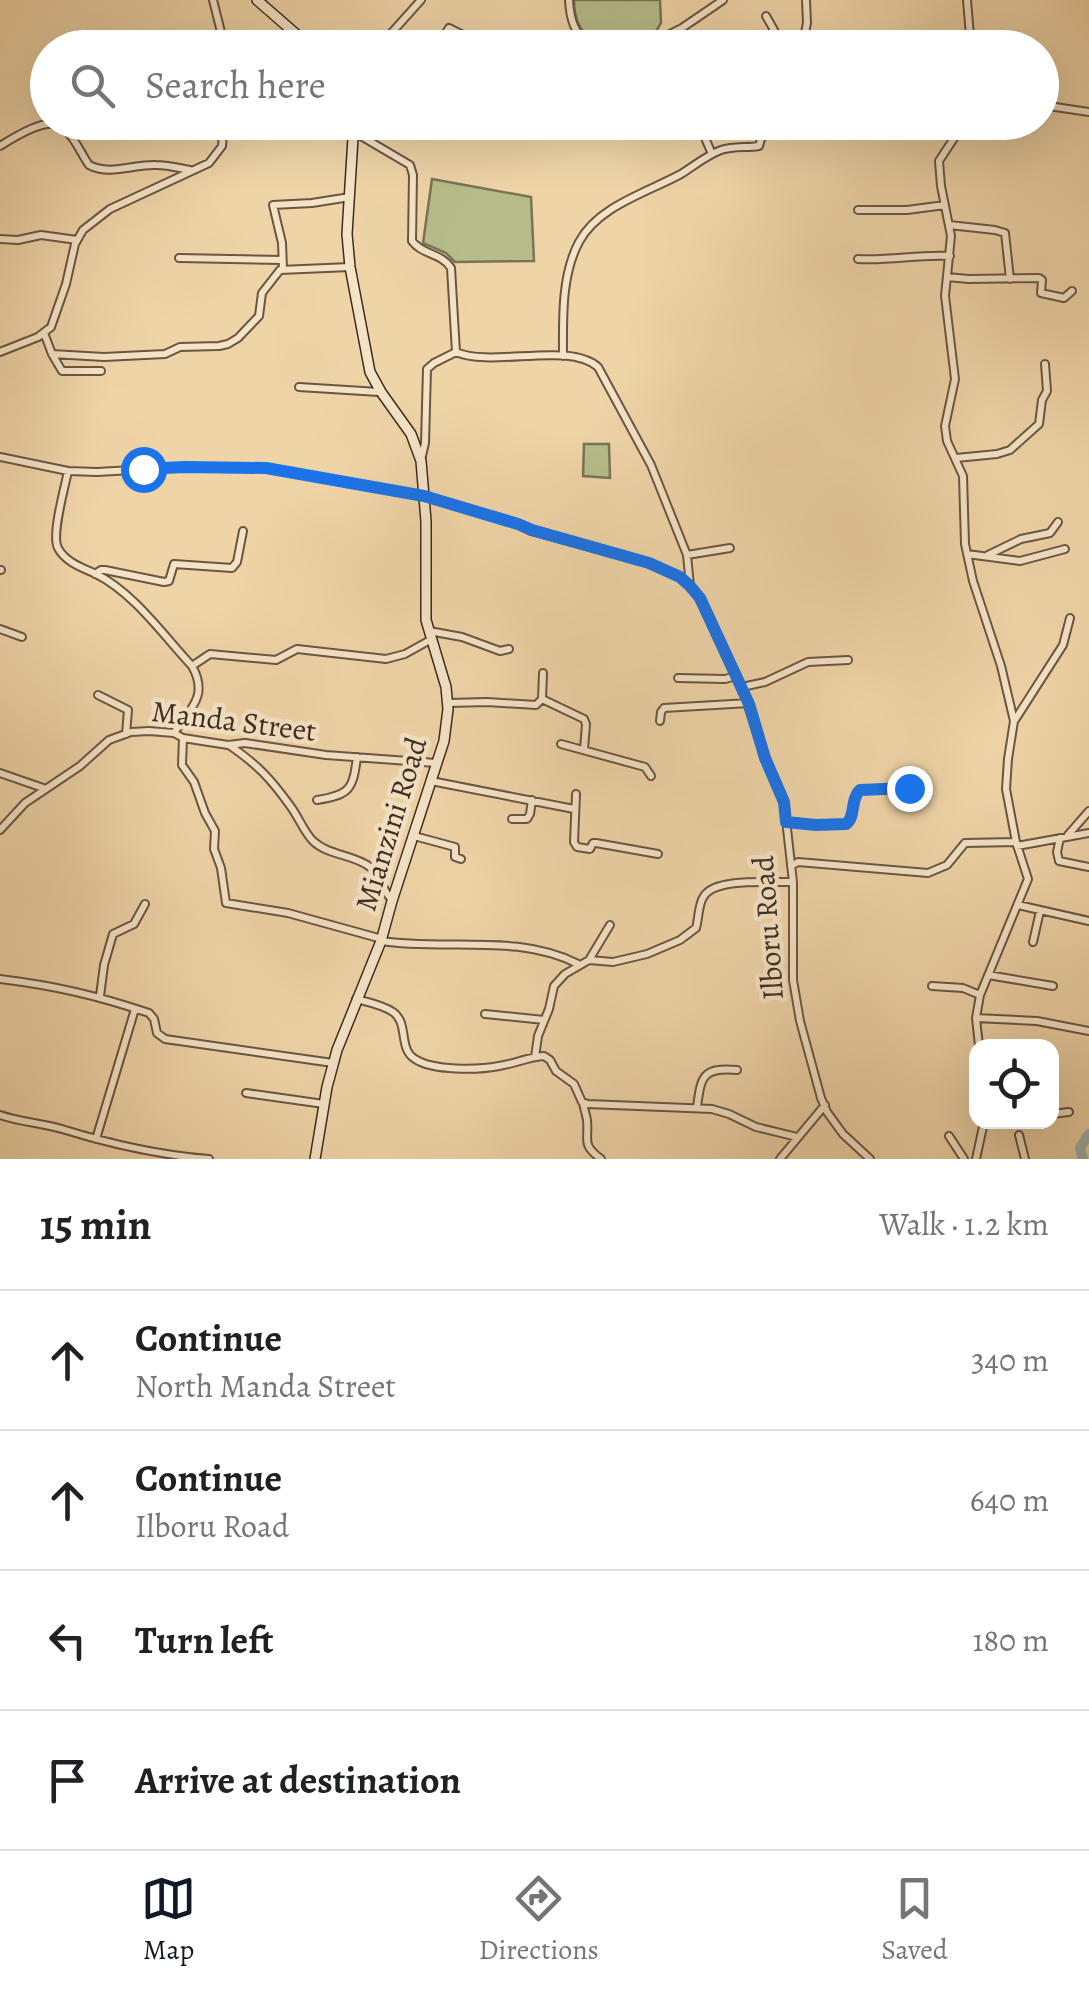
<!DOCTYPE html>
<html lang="en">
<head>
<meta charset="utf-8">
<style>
  body { margin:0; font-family:Alegreya,serif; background:#f6f6f6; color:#202124 }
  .controls { position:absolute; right:30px; bottom:30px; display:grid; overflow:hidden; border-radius:20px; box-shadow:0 10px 40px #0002 }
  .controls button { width:90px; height:90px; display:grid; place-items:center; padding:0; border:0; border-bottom:2px solid #e0e0e0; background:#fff; color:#202124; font:50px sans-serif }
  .stop { position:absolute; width:30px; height:30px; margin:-22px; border:8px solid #1a73e8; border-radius:50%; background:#fff }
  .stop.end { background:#1a73e8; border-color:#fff; box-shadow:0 2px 10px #0008 }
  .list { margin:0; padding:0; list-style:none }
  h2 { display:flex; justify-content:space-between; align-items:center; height:130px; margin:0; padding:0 40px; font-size:42px }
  h2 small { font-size:32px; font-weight:400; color:#757577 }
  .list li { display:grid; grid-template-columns:65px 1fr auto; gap:30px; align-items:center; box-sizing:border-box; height:140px; padding:0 40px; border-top:2px solid #e0e0e0 }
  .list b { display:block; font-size:38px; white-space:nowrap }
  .list p { margin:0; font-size:32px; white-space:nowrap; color:#757577 }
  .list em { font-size:32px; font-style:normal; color:#757577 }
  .icon { flex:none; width:55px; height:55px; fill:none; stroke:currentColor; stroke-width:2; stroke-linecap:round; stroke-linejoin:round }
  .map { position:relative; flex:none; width:1089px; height:1159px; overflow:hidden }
  .search { position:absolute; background:#fff; box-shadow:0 10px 40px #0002; left:30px; right:30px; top:30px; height:110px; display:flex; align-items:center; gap:25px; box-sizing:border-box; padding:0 35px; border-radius:55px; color:#757577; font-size:38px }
  .sheet { height:690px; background:#fff }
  nav { display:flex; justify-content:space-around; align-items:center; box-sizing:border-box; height:140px; border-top:2px solid #e0e0e0; background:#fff; font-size:28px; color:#757577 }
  nav a { display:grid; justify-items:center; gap:5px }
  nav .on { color:#111827 }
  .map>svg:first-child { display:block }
</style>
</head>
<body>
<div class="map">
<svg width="1089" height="1159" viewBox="0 0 1089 1159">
  <rect width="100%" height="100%" fill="#efd4a8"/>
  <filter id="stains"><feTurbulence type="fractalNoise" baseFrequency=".002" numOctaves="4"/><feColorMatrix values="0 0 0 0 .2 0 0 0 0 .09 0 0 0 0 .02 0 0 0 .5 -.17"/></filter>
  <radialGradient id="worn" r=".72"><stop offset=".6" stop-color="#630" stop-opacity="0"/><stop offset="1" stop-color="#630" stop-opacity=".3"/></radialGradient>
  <!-- green -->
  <path fill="#b6bd8a" stroke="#797456" stroke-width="2.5" d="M 574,0 L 660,0 L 661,23 L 651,40 L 591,39 C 578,30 574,15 574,0 Z
    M 432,179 L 531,197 L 534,261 L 455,262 L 446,253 L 423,243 Z
    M 584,444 L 609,444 L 610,478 L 583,476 Z"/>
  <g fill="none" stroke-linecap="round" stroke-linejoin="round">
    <!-- river -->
    <path stroke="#9db6b1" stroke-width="10" d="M 1083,1159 L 1080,1148 L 1089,1134"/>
    <defs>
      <path id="street" d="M 213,0 L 225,48
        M 569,0 C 570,21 575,33 590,48
        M 967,0 L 971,48
        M 766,16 L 779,39 L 787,48
        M 378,48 L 421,0
        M 436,48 L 449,28 L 467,37
        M 642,48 L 682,28 L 723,0
        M 802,48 L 807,23 L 806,0
        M 880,48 L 893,43 L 971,37
        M 1042,105 L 1089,112
        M 698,122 L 712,154
        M 962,122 L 960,129 L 939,161 L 941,186 L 951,236 L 945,296 L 955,379 L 945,426 L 947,441 L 963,476 L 965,544 L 973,581 L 1001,666 L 1014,721 L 1008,759 L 1006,789 L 1016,842 L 1028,879 L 980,995 L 976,1018 L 979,1046
        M 354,132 L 410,165 L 413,175 L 412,241 C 422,255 442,253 451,268 L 456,352 C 492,368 568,341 598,367 L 651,465 L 687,555 L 690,586
        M 0,146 C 13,138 45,117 60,126 C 73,133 81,154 89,165 C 110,176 134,164 156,165 C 168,165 179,168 190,170
        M 858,210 L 907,210 L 945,205
        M 949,225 L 995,230 L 1005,233 L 1010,279
        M 0,239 L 18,240 L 41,235 L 77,240
        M 179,258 L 282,260
        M 858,259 C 890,261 919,254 950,256
        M 283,269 L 282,243 L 273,205 L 312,203 L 350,197
        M 947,277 L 969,279 L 1039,278 L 1042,280 L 1041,293 L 1064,298 L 1072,291
        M 44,333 L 52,354 L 62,371 L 101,371
        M 0,352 L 38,337 L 51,327 L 66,284 L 75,244 L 83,230 L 110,209 L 209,163 L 222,146 L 224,122
        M 52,354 L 104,357 L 165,354 L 180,347 L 219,346 L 228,344 L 238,338 L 259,316 L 262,293 L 280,270 L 350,267
        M 563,356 C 563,319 561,276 579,242 C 598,206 648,192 681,174 C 694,166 707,155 721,150 C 733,146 747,148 759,146 L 766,122
        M 299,387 L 379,392
        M 0,457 L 68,471 L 97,472 L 185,467 L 266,468 L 425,496 L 517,524 L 531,531 L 649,563 L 680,577 L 690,586 L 699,598 L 742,687 L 765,758 L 784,802 L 793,882 L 793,980 L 800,1021 L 821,1098 L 827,1112 L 843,1134 L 870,1159
        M 956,458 L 997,454 L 1010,450 L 1039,424 L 1042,400 L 1047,391 L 1045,364
        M 421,460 L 425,443 L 427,369 L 434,363 L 456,352
        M 68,471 C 65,487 51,535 58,548 C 65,562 83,568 96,574 C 134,593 163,635 192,666 C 209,696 190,709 174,733
        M 967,554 L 1020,561 L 1065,549
        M 687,555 L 730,548
        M 988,555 L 1021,539 L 1050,533 L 1058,522
        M 0,570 L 1,570
        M 95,574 L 101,570 L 105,570 L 164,582 L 169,581 L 174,564 L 232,568 L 237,562 L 243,531
        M 0,629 L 22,637
        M 429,631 L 462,637 L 500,651 L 509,649
        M 192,666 L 210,654 L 276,660 L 297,649 L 386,659 L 405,654 L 432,639
        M 678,678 L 725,679 L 736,676
        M 742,687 L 765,682 L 808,662 L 848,660
        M 98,695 L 128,710 L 126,734
        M 542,699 L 584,719 L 586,724 L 584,749
        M 448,703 L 487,702 L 536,705 L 542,699 L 543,673
        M 1015,720 L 1063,645 L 1070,618
        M 660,721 L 661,712 L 664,708 L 749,703
        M 183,738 L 182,765 L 194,782 L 205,813 L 215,831 L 214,849 L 221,868 L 226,903 L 288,913 L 382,939
        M 561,744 L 645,767 L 651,776
        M 229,745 C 258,765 271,779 291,807 C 299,818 304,832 313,841 C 329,856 353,854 370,867 C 381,876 382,890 392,900
        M 0,773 L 46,789
        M 431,781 L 574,809
        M 576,794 L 574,842 L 577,847 L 590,849 L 593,843 L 596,843 L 658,854
        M 317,800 C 351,795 353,788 357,757
        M 512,819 L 527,819 L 530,814 L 532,800
        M 786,822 L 815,825 L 845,824 C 856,817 850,799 860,790 L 909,788
        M 0,830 L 25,803 L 80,766 L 109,740 L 131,732 L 149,731 L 174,733 L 183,738 L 228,745 L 245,743 L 326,755 L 436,763
        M 1068,835 L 1089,811
        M 414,836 L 455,847 L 455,857 L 461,859
        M 1060,838 L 1057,852 L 1059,861 L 1089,867
        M 1017,846 L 1089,833
        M 791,866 L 798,862 L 928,873 L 947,865 L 965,843 L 1016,842
        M 1018,905 L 1089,921
        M 381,941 C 446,951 518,933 578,964
        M 1033,942 L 1040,911
        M 589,960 L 610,925
        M 988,975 L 1053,986
        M 0,979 C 56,986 95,995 149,1013 L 154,1019 L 157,1033 L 165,1039 L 333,1063
        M 932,986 L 963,988 L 980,995
        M 100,996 L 104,965 L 113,934 L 134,924 L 145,904
        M 356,999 C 368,1002 383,1005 393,1012 C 409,1023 398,1049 415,1059 C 433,1071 478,1070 499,1066 C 514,1064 528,1057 544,1056 L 550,1060 L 556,1071 L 574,1084 L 582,1102 L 588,1104 L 712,1109 L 729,1114 L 756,1127 L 797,1137
        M 485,1014 L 544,1020
        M 976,1018 L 1037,1021 L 1089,1031
        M 535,1057 L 538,1036 L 549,1009 L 554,986 L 565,974 L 589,960 L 613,962 L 647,954 L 680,940 L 696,928 C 699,918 698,904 704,896 C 716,877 772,883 793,882
        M 246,1093 L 324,1104
        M 583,1103 C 583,1104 587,1119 587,1120 C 589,1141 581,1144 601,1159
        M 697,1107 C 701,1077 702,1067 737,1070
        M 1052,1114 L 1069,1112
        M 0,1115 C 20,1122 42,1123 62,1129 C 110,1144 158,1155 209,1159
        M 984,1123 L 995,1122
        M 1019,1135 L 1025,1159
        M 949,1136 L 964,1159
        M 96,1139 L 135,1009
        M 780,1159 L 825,1105
        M 976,1159 L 984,1122"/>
      <path id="secondary" d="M 257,0 L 312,48
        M 315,1159 L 327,1087 L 337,1050 L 381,941 L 392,901 L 444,741 L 448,709 L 446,687 L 426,620 L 426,521 L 421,461 L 411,434 L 381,392 L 370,372 L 350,267 L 347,234 L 354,122"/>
    </defs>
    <!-- street casing -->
    <use href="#street" stroke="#695643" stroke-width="10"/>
    <!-- secondary casing -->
    <use href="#secondary" stroke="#3c2c21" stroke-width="12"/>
    <!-- street -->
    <use href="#street" stroke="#f5e3c6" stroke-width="6"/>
    <!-- secondary -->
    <use href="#secondary" stroke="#f5e3c6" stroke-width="9"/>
  </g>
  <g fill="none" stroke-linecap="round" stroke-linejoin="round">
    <!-- route -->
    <path stroke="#1a73e8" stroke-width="12" d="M 143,469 L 185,467 L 266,468 L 424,496 L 518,524 L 532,530 L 649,563 L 680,577 L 690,586 L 700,598 L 749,704 L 765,758 L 784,802 L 786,822 L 816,825 L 846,824 C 856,817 850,799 860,790 L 909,788"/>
  </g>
  <g text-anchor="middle" stroke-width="9" stroke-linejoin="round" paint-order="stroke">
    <!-- street labels -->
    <g font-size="30" fill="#3c2c21" stroke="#f5e3c6">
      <text transform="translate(234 721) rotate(7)" y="10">Manda Street</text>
      <text transform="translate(391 824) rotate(-73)" y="10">Mianzini Road</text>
      <text transform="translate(768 928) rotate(-94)" y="10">Ilboru Road</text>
    </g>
  </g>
  <rect width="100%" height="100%" filter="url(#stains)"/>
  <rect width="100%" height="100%" fill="url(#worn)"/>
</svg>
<div class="controls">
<button><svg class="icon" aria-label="locate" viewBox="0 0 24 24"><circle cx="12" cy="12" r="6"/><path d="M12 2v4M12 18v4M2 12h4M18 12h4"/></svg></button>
</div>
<div class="stop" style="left:143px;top:469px"></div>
<div class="stop end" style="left:909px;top:788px"></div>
<div class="search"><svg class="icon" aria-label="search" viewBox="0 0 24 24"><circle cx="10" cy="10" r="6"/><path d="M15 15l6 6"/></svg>Search here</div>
</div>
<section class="sheet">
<h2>15 min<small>Walk · 1.2 km</small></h2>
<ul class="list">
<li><svg class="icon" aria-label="ahead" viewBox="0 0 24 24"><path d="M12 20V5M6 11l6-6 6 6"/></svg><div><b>Continue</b><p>North Manda Street</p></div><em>340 m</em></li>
<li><svg class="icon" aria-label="ahead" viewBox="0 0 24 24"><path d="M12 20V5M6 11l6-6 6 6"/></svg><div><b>Continue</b><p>Ilboru Road</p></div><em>640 m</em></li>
<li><svg class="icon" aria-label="left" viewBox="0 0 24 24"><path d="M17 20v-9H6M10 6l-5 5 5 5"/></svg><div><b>Turn left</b></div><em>180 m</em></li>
<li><svg class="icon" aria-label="arrive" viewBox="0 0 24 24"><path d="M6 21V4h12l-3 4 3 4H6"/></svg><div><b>Arrive at destination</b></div></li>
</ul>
</section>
<nav>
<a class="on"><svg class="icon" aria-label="map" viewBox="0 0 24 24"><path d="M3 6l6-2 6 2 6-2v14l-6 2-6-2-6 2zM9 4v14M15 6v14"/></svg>Map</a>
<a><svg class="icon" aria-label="directions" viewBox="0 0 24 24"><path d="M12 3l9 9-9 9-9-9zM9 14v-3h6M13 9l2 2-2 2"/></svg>Directions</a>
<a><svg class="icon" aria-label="saved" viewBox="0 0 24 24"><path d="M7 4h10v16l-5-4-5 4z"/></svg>Saved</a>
</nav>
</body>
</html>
